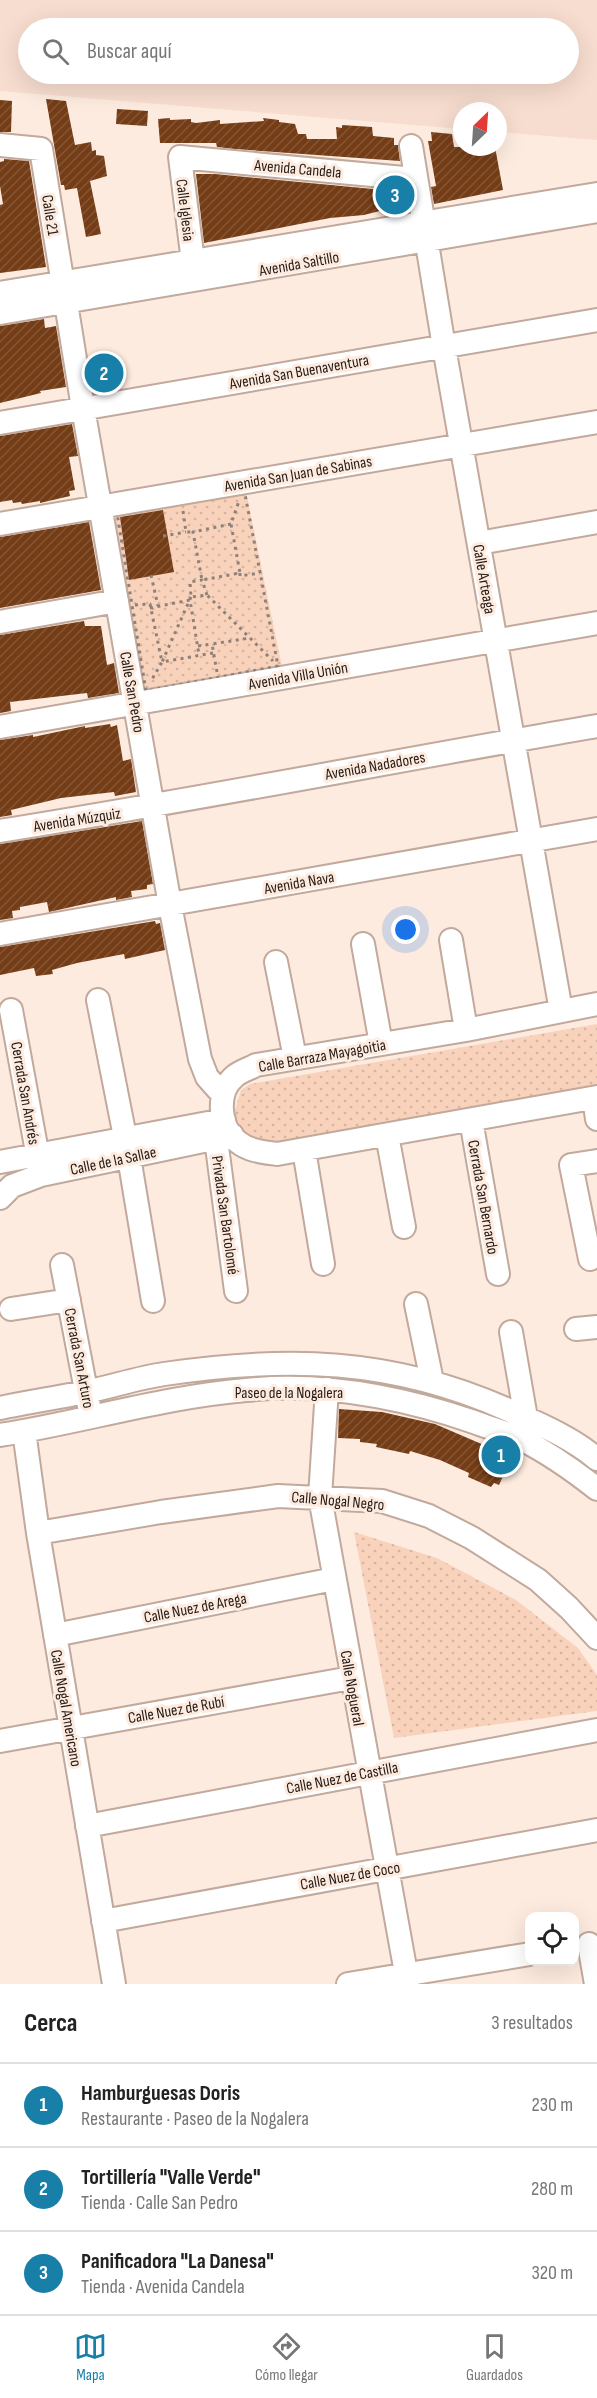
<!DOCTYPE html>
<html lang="es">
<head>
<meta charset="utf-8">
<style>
  body { margin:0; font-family:"Sofia Sans Condensed",sans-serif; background:#f6f6f6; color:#222 }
  .controls { position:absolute; right:18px; bottom:18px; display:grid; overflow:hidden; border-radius:12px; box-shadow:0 6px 24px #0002 }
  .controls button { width:54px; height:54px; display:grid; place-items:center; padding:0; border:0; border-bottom:2px solid #e0e0e0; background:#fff; color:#222; font:30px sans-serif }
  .compass { position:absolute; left:453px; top:102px; width:54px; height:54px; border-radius:50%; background:#fff; box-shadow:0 6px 24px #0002; rotate:25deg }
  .you { position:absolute; left:406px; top:930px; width:21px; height:21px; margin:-15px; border:4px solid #fff; border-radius:50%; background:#1a73e8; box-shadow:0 0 0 9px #1a73e833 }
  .badge { display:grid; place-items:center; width:39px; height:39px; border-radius:50%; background:#187fa9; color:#fff; font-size:20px; font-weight:700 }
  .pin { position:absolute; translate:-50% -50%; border:3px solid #fff; box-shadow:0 2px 6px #0006 }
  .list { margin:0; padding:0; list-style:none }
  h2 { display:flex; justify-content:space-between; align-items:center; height:78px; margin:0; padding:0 24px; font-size:26px }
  h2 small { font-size:20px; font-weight:400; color:#767676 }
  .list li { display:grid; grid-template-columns:39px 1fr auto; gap:18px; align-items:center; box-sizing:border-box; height:84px; padding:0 24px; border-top:2px solid #e0e0e0 }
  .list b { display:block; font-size:22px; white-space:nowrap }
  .list p { margin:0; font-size:20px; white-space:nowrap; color:#767676 }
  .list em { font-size:20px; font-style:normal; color:#767676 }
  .icon { flex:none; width:33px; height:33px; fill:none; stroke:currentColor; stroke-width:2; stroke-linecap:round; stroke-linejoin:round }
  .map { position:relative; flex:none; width:597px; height:1984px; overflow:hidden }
  .search { position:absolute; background:#fff; box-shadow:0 6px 24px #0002; left:18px; right:18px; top:18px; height:66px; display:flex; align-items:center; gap:15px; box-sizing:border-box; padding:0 21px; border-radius:33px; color:#767676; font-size:22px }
  .sheet { height:330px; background:#fff }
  nav { display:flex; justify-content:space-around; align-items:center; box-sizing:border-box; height:84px; border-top:2px solid #e0e0e0; background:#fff; font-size:16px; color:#767676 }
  nav a { display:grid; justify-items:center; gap:3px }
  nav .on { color:#187fa9 }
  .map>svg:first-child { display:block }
</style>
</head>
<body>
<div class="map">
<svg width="597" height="1984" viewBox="0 0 597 1984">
  <defs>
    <pattern id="park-dots" width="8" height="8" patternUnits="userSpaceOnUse" patternTransform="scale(1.5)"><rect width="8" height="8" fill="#f9d2bb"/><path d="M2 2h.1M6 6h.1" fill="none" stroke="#d5b4a0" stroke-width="1.8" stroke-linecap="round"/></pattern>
    <pattern id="building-hatch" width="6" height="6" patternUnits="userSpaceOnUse" patternTransform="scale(1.5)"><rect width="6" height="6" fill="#753d16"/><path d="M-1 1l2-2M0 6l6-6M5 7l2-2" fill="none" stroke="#835637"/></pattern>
  </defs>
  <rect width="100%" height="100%" fill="#feebdf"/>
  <!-- built -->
  <path fill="#f7ddcf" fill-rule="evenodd" d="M 0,0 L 597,0 L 597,140 L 498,132 L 498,111 L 462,111 L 462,129 L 0,91 ZM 28,28 L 568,28 L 568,74 L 28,74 Z"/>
  <!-- park -->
  <path fill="url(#park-dots)" d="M 245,487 L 282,667 L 144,694 L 114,511 Z
    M 597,1024 L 597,1087 L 273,1145 L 242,1136 L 233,1116 L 241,1090 L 250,1084 Z
    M 354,1532 L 437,1558 L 516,1600 L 578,1648 L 597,1675 L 597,1711 L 394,1738 Z"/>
  <!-- building -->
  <path fill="url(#building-hatch)" d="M 46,99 L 66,101 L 75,145 L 91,142 L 92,151 L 96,150 L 96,155 L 104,156 L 107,176 L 90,181 L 101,234 L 86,237 L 77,188 L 65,190 L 64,185 L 61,185 Z
    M 0,100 L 12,101 L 11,132 L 0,132 Z
    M 117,109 L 148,111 L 147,126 L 116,124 Z
    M 170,118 L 170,120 L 191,119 L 191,122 L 196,123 L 220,120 L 220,124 L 264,121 L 263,118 L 279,120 L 279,122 L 295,124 L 298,134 L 306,134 L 307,139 L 337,139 L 336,127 L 342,128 L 342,125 L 372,127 L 373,136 L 394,138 L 394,145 L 398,145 L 400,161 L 235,149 L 217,147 L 216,143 L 160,143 L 158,119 Z
    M 431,132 L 452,134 L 454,147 L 495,147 L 503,190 L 434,204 L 431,187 L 436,186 L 428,141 L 432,141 Z
    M 4,159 L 29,161 L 46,267 L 0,273 L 0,205 L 3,204 L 0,186 L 0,162 L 4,161 Z
    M 196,174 L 215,174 L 405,192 L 407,204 L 364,215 L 330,218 L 204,243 Z
    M 44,319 L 45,328 L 56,326 L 66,387 L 40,391 L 41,393 L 0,403 L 0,326 Z
    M 113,354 L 118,388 L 95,391 L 90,358 Z
    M 72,424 L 78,456 L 69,457 L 75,490 L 69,491 L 70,496 L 40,503 L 40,501 L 22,504 L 21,502 L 13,503 L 12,500 L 0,502 L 0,436 Z
    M 163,510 L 174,572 L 129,580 L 120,517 Z
    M 89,522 L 101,590 L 0,608 L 0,537 Z
    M 84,621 L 85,626 L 101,626 L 107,665 L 114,663 L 119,693 L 88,698 L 87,693 L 10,702 L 11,711 L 0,713 L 0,635 Z
    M 110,724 L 111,727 L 117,725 L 123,761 L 131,759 L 136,792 L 115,796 L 114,792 L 61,798 L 11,810 L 12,815 L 0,817 L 0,740 L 33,735 L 33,737 L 85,726 L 85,728 Z
    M 142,821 L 153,884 L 147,885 L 147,889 L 131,891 L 132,897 L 116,900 L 116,897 L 49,912 L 47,902 L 20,907 L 20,910 L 12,911 L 13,918 L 0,920 L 0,844 Z
    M 155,921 L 156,924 L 160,923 L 165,950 L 125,959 L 124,954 L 77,963 L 52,970 L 53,974 L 36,976 L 34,968 L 0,975 L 0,947 Z
    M 339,1409 L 382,1412 L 435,1424 L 512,1457 L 499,1485 L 494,1483 L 491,1487 L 468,1477 L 469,1473 L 440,1460 L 410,1451 L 409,1454 L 376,1447 L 377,1444 L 360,1442 L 360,1439 L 338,1438 Z"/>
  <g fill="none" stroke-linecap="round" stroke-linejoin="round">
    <defs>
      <path id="minor" d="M 0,145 L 41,149 L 83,408 L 170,905 L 200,1059 L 207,1077 L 223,1095
        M 411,146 L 444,347 L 561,1011
        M 193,262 L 180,157 L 415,179
        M 0,293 L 597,194
        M 0,313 L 597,211
        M 0,423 L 597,320
        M 0,524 L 597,422
        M 479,543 L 597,522
        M 0,622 L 117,601
        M 0,727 L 597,623
        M 0,831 C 200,799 398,760 597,726
        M 0,934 L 597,829
        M 451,940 L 466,1030
        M 363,944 L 381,1044
        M 276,962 L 295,1058
        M 98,1000 L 129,1157 L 153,1301
        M 597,1004 L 466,1030 L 256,1065 C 249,1069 241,1071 235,1076 C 216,1091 218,1128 238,1142 C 249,1151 263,1152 277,1154 L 597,1097
        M 11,1010 L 40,1168
        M 594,1098 L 597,1119
        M 471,1120 L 498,1274
        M 387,1135 L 404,1227
        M 216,1139 L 236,1291
        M 304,1150 L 323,1264
        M 0,1162 L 224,1120
        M 0,1198 L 12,1186 L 41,1175 L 232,1135
        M 590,1259 L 571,1165 L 597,1161
        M 62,1265 L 89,1406
        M 416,1304 L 432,1381
        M 11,1309 L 69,1300
        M 576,1329 L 597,1327
        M 511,1332 L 526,1418
        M 327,1389 L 320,1497 L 408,1984
        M 0,1408 C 28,1402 56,1398 85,1392 C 111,1387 137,1378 164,1374 C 287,1356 391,1358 506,1409 C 537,1423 571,1437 597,1459
        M 24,1431 L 38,1533 L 114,1984
        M 0,1435 C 82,1422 163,1397 246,1390 C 323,1382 401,1397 474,1422 C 489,1428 506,1432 521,1439 C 549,1453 573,1470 597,1489
        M 38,1533 L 161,1512 L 278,1496 L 382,1501 L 429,1516 L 472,1538 L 538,1580 L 569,1608 L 597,1638
        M 55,1635 L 334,1579
        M 0,1741 L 351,1678
        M 87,1826 L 597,1730
        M 103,1921 L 597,1830
        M 589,1944 L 596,1984
        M 348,1984 L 530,1954"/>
    </defs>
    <!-- minor casing -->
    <use href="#minor" stroke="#c1a99c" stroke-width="26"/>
    <!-- path -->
    <path stroke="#8f8179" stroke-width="3" stroke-dasharray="3 4.5" stroke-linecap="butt" d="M 244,489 L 278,666 L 146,691 L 117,513 Z
      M 183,511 L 186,532 L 193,532
      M 231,524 L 193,532 L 202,580 L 240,573 L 231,524 L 239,501
      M 163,536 L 186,532
      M 240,573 L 240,576 L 260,573
      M 151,575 L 158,606
      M 207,595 L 202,580 L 190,582 L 191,597 L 207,595 L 273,661
      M 191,597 L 162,662 L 213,653
      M 135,605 L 150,604 L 162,662 L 151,681
      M 150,608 L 190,600 L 199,655
      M 198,646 L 212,644
      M 217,672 L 212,644 L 250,638"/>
    <!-- minor -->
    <use href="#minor" stroke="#fff" stroke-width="22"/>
  </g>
  <g text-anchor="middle" stroke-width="6" stroke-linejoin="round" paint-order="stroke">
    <!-- street labels -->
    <g font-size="16" fill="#241b16" stroke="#feebdf">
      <text transform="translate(298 168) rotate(5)" y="6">Avenida Candela</text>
      <text transform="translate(186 210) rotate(83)" y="6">Calle Iglesia</text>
      <text transform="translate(51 215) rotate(81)" y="6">Calle 21</text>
      <text transform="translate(299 263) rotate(-10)" y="6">Avenida Saltillo</text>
      <text transform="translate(299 371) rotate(-10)" y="6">Avenida San Buenaventura</text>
      <text transform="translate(298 473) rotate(-10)" y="6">Avenida San Juan de Sabinas</text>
      <text transform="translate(485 579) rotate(80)" y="6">Calle Arteaga</text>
      <text transform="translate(298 675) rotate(-10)" y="6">Avenida Villa Unión</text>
      <text transform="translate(133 692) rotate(80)" y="6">Calle San Pedro</text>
      <text transform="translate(375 765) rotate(-10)" y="6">Avenida Nadadores</text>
      <text transform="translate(77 819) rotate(-9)" y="6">Avenida Múzquiz</text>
      <text transform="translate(299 882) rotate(-10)" y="6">Avenida Nava</text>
      <text transform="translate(322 1055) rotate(-10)" y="6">Calle Barraza Mayagoitia</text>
      <text transform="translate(26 1093) rotate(80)" y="6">Cerrada San Andrés</text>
      <text transform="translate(113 1160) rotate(-12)" y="6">Calle de la Sallae</text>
      <text transform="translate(484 1197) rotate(80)" y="6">Cerrada San Bernardo</text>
      <text transform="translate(226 1215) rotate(82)" y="6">Privada San Bartolomé</text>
      <text transform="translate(80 1358) rotate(79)" y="6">Cerrada San Arturo</text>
      <text x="289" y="1398">Paseo de la Nogalera</text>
      <text transform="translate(338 1500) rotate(5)" y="6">Calle Nogal Negro</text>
      <text transform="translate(195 1607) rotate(-11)" y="6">Calle Nuez de Arega</text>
      <text transform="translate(353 1688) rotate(80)" y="6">Calle Nogueral</text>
      <text transform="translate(67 1708) rotate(80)" y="6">Calle Nogal Americano</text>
      <text transform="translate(176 1709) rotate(-10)" y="6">Calle Nuez de Rubí</text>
      <text transform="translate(342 1777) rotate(-11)" y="6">Calle Nuez de Castilla</text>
      <text transform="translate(350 1875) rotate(-10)" y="6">Calle Nuez de Coco</text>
    </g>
  </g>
</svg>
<div class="controls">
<button><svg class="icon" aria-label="locate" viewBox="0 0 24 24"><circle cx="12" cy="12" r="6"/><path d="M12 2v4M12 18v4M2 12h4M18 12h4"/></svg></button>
</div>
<svg class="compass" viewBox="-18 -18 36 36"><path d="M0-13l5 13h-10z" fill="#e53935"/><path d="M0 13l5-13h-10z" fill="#767676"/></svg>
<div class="you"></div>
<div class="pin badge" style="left:501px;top:1455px">1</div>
<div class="pin badge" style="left:104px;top:373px">2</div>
<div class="pin badge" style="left:395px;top:195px">3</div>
<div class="search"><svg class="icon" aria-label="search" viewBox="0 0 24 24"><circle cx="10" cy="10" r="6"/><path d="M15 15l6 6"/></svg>Buscar aquí</div>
</div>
<section class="sheet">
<h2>Cerca<small>3 resultados</small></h2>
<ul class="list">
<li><span class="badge">1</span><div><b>Hamburguesas Doris</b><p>Restaurante · Paseo de la Nogalera</p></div><em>230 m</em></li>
<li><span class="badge">2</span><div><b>Tortillería &quot;Valle Verde&quot;</b><p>Tienda · Calle San Pedro</p></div><em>280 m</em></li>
<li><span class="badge">3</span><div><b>Panificadora &quot;La Danesa&quot;</b><p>Tienda · Avenida Candela</p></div><em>320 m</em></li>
</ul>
</section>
<nav>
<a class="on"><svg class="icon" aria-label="map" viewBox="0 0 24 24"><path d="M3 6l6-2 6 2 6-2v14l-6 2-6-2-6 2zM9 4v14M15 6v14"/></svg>Mapa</a>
<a><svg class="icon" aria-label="directions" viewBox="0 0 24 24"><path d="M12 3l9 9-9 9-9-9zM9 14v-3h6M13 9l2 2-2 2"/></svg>Cómo llegar</a>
<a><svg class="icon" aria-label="saved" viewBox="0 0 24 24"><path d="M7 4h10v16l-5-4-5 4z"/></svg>Guardados</a>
</nav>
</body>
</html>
